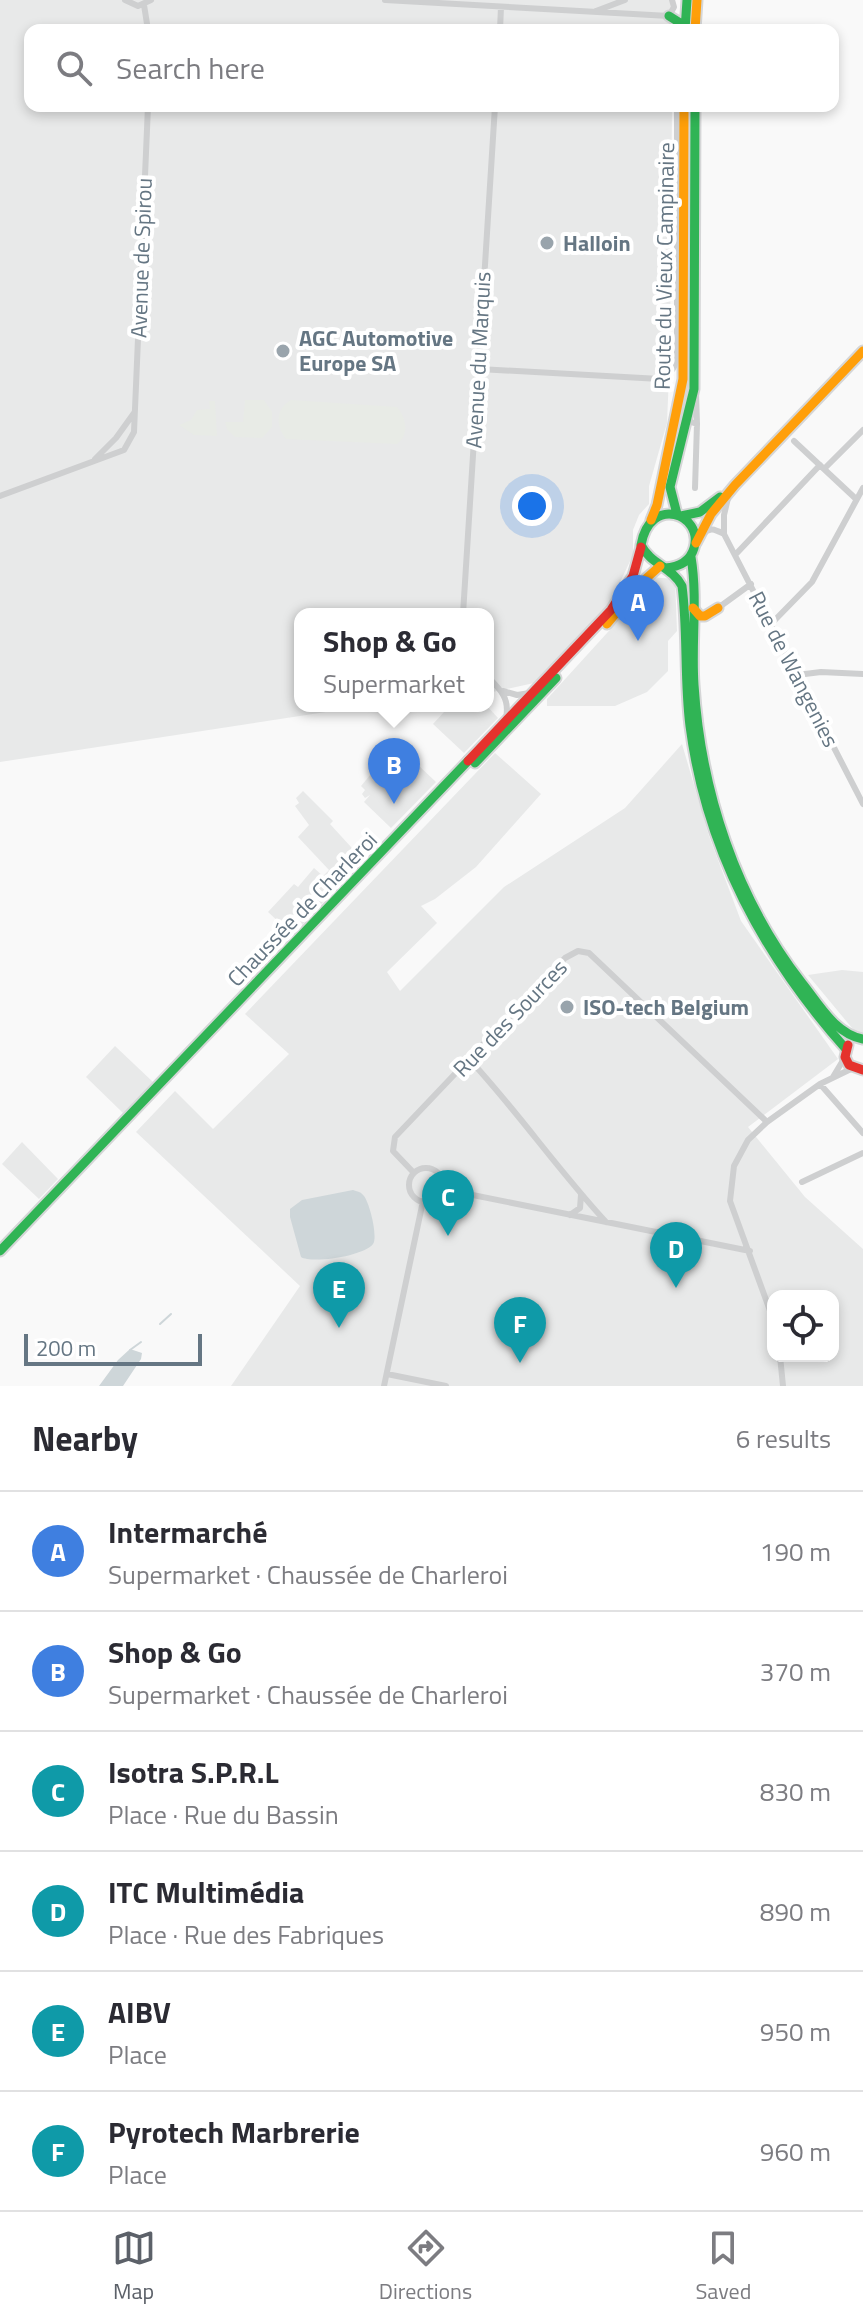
<!DOCTYPE html>
<html lang="en">
<head>
<meta charset="utf-8">
<style>
  body { margin:0; font-family:"Titillium Web",sans-serif; background:#f2f2f3; color:#2b2b33 }
  .controls { position:absolute; right:24px; bottom:24px; display:grid; overflow:hidden; border-radius:16px; box-shadow:0 4px 12px #0003 }
  .controls button { width:72px; height:72px; display:grid; place-items:center; padding:0; border:0; border-bottom:2px solid #e1e1e2; background:#fff; color:#2b2b33; font:40px sans-serif }
  .scale { position:absolute; left:24px; bottom:20px; width:178px; box-sizing:border-box; padding-left:8px; border:4px solid #657683; border-top:0; font-size:22px; line-height:28px; white-space:nowrap; color:#657683; -webkit-text-stroke:6px #fff; paint-order:stroke }
  .you { position:absolute; left:532px; top:506px; width:28px; height:28px; margin:-20px; border:6px solid #fff; border-radius:50%; background:#1a73e8; box-shadow:0 0 0 12px #1a73e833 }
  .badge { display:grid; place-items:center; width:52px; height:52px; border-radius:50%; background:#5c6169; color:#fff; font-size:26px; font-weight:700 }
  .pin { position:absolute; translate:-50% -66px; filter:drop-shadow(0 2px 4px #0008) }
  .pin::after { content:''; position:absolute; top:42px; width:28px; height:24px; background:inherit; clip-path:polygon(0 0,100% 0,50% 100%) }
  .popup { position:absolute; left:294px; top:608px; width:200px; height:104px; box-sizing:border-box; display:grid; place-content:center; border-radius:16px; background:#fff; filter:drop-shadow(0 2px 6px #0005); font-size:26px; white-space:nowrap; color:#7c7c81 }
  .popup b { font-size:30px; color:#2b2b33 }
  .popup::after { content:''; position:absolute; left:50%; top:100%; margin-left:-16px; border:16px solid transparent; border-top-color:#fff }
  .list { margin:0; padding:0; list-style:none }
  h2 { display:flex; justify-content:space-between; align-items:center; height:104px; margin:0; padding:0 32px; font-size:34px }
  h2 small { font-size:26px; font-weight:400; color:#7c7c81 }
  .list li { display:grid; grid-template-columns:52px 1fr auto; gap:24px; align-items:center; box-sizing:border-box; height:120px; padding:0 32px; border-top:2px solid #e1e1e2 }
  .list b { display:block; font-size:30px; white-space:nowrap }
  .list p { margin:0; font-size:26px; white-space:nowrap; color:#7c7c81 }
  .list em { font-size:26px; font-style:normal; color:#7c7c81 }
  .icon { flex:none; width:44px; height:44px; fill:none; stroke:currentColor; stroke-width:2; stroke-linecap:round; stroke-linejoin:round }
  .map { position:relative; flex:none; width:863px; height:1386px; overflow:hidden }
  .search { position:absolute; background:#fff; box-shadow:0 4px 12px #0003; left:24px; right:24px; top:24px; height:88px; display:flex; align-items:center; gap:20px; box-sizing:border-box; padding:0 28px; border-radius:16px; color:#7c7c81; font-size:30px }
  .sheet { height:824px; background:#fff }
  nav { display:flex; justify-content:space-around; align-items:center; box-sizing:border-box; height:112px; border-top:2px solid #e1e1e2; background:#fff; font-size:22px; color:#7c7c81 }
  nav a { display:grid; justify-items:center; gap:4px }
  nav .on { color:#5c6169 }
  .map>svg:first-child { display:block }
</style>
</head>
<body>
<div class="map">
<svg width="863" height="1386" viewBox="0 0 863 1386">
  <rect width="100%" height="100%" fill="#f9f9f9"/>
  <!-- built -->
  <path fill="#e8e9e9" fill-rule="evenodd" d="M 0,0 L 675,0 L 673,30 L 30,30 L 30,106 L 672,106 L 670,350 L 667,423 L 649,486 L 649,504 L 639,515 L 633,530 L 633,555 L 610,603 L 534,683 L 488,693 L 488,614 L 300,614 L 300,706 L 365,706 L 0,762 Z
    M 650,577 L 675,579 L 677,631 L 668,641 L 668,671 L 647,692 L 615,706 L 547,706 L 547,699 L 617,622 Z
    M 487,706 L 498,718 L 464,753 L 433,724 L 444,712 Z
    M 396,744 L 436,782 L 391,828 L 364,802 L 370,795 L 365,798 L 362,794 L 365,790 L 361,786 Z
    M 682,744 L 709,836 L 741,921 L 838,1059 L 748,1127 L 805,1197 L 863,1249 L 863,1386 L 231,1386 L 300,1286 L 136,1132 L 175,1091 L 213,1129 L 289,1054 L 245,1014 L 495,753 L 541,794 L 476,867 L 435,899 L 421,906 L 437,923 L 387,972 L 400,991 L 504,887 L 625,808 ZM 773,1296 L 833,1296 L 833,1356 L 773,1356 Z
    M 303,791 L 333,821 L 330,824 L 362,859 L 293,935 L 268,912 L 294,884 L 298,887 L 314,868 L 323,876 L 329,870 L 298,837 L 309,825 L 295,806 L 299,803 L 296,798 Z
    M 842,970 L 863,972 L 863,1033 L 857,1033 L 852,1028 L 808,975 Z
    M 115,1046 L 153,1082 L 123,1113 L 86,1077 Z
    M 22,1142 L 58,1179 L 39,1199 L 2,1164 Z"/>
  <!-- green -->
  <path fill="#e8ebe6" d="M 245,400 L 264,400 L 272,412 L 272,427 L 262,438 L 235,437 L 227,429 L 225,422 L 243,422 Z
    M 291,400 L 397,407 C 406,418 410,434 397,444 L 286,439 C 276,426 275,409 291,400 Z
    M 209,401 L 215,401 L 217,436 L 194,435 L 179,425 L 191,420 L 197,410 L 210,409 Z"/>
  <!-- water -->
  <path fill="#ced6d9" d="M 353,1190 C 359,1192 361,1192 364,1196 C 370,1204 378,1237 373,1244 C 364,1256 312,1264 301,1257 L 290,1217 L 290,1209 L 302,1200 Z
    M 130,1349 L 142,1353 L 141,1359 L 123,1386 L 99,1386 L 118,1360 Z"/>
  <g fill="none" stroke-linecap="round" stroke-linejoin="round">
    <!-- stream -->
    <path stroke="#ced6d9" stroke-width="2" d="M 160,1324 L 171,1314
      M 130,1350 L 141,1342"/>
    <defs>
      <path id="fast" d="M 669,16 L 685,26
        M 685,30 L 687,0
        M 677,514 L 670,487 L 694,389 L 695,106
        M 681,516 L 700,512 L 720,497
        M 691,557 C 698,599 691,642 694,685 C 701,792 736,898 802,983 C 819,1004 835,1034 863,1039
        M 665,568 C 679,567 690,562 694,548 C 704,514 650,494 641,545 C 650,564 672,567 682,586 C 688,632 684,679 690,726 C 706,849 764,957 846,1049
        M 475,763 L 556,678
        M 0,1251 L 468,761"/>
      <path id="slow" d="M 695,30 L 697,0
        M 651,520 L 657,505 L 683,379 L 684,106
        M 696,543 L 711,514 L 735,485 L 863,351
        M 693,608 L 700,616 L 705,616 L 718,608
        M 607,624 L 641,583 L 660,566"/>
      <path id="jam" d="M 468,761 L 611,610 L 633,576 L 641,547
        M 848,1045 L 845,1057 L 849,1065 L 863,1070"/>
    </defs>
    <!-- fast casing -->
    <use href="#fast" stroke="#d5d6d7" stroke-width="13"/>
    <!-- slow casing -->
    <use href="#slow" stroke="#d5d6d7" stroke-width="13"/>
    <!-- jam casing -->
    <use href="#jam" stroke="#d5d6d7" stroke-width="13"/>
    <!-- street -->
    <path stroke="#cecfd0" stroke-width="6" d="M 125,0 L 138,6 L 151,0
      M 385,0 L 669,16
      M 144,5 L 148,30
      M 596,11 L 625,0
      M 669,16 L 674,7 L 672,0
      M 500,30 L 501,7
      M 479,369 L 660,379 C 673,372 676,367 677,353 L 677,106
      M 688,421 L 697,424 L 696,393
      M 794,441 L 855,498
      M 95,459 L 116,438 L 134,413
      M 824,469 L 863,430
      M 695,488 L 697,424
      M 729,494 L 724,515 L 724,534 L 863,804
      M 0,496 L 124,450 L 134,432 L 148,106
      M 703,534 C 710,526 716,530 724,534
      M 736,554 L 820,465
      M 718,608 L 751,584
      M 463,614 L 495,106
      M 771,624 L 812,582 L 863,488
      M 797,675 L 821,672 L 863,674
      M 488,677 C 501,690 510,699 506,718
      M 503,691 L 517,695 L 530,693
      M 470,1060 C 518,1112 558,1170 606,1222
      M 833,1077 L 845,1057
      M 820,1084 L 863,1133
      M409 1185a17 17 0 1 1 34 0a17 17 0 1 1-34 0Z
      M 414,1173 L 393,1151 L 395,1137 L 565,958 L 578,951 L 589,953 L 767,1122
      M 802,1182 L 863,1153
      M 443,1189 L 750,1251
      M 570,1215 L 580,1208 L 581,1195
      M 773,1319 L 730,1201 L 734,1166 L 748,1140 L 767,1122 L 820,1084 L 853,1068
      M 780,1356 L 783,1386
      M 387,1374 L 446,1386
      M 384,1386 L 423,1201"/>
    <!-- fast -->
    <use href="#fast" stroke="#30b455" stroke-width="9"/>
    <!-- slow -->
    <use href="#slow" stroke="#ff9f0a" stroke-width="9"/>
    <!-- jam -->
    <use href="#jam" stroke="#e5322d" stroke-width="9"/>
  </g>
  <!-- markers -->
  <g fill="#99a4ac" stroke="#fff" stroke-width="3">
    <circle cx="547" cy="243" r="8"/>
    <circle cx="283" cy="351" r="8"/>
    <circle cx="567" cy="1007" r="8"/>
  </g>
  <g text-anchor="middle" stroke-width="8" stroke-linejoin="round" paint-order="stroke">
    <!-- poi labels -->
    <g font-size="22" font-weight="bold" fill="#657683" stroke="#fff" text-anchor="start">
      <text x="563" y="251">Halloin</text>
      <text x="299" y="346">AGC Automotive<tspan x="299" dy="25">Europe SA</tspan></text>
      <text x="583" y="1015">ISO-tech Belgium</text>
    </g>
    <!-- street labels -->
    <g font-size="22" fill="#657683" stroke="#fff">
      <text transform="translate(141 258) rotate(-88)" y="8">Avenue de Spirou</text>
      <text transform="translate(664 266) rotate(-89)" y="8">Route du Vieux Campinaire</text>
      <text transform="translate(478 360) rotate(-87)" y="8">Avenue du Marquis</text>
      <text transform="translate(794 669) rotate(63)" y="8">Rue de Wangenies</text>
      <text transform="translate(302 909) rotate(-46)" y="8">Chaussée de Charleroi</text>
      <text transform="translate(510 1018) rotate(-46)" y="8">Rue des Sources</text>
    </g>
  </g>
</svg>
<div class="controls">
<button><svg class="icon" aria-label="locate" viewBox="0 0 24 24"><circle cx="12" cy="12" r="6"/><path d="M12 2v4M12 18v4M2 12h4M18 12h4"/></svg></button>
</div>
<div class="scale">200 m</div>
<div class="you"></div>
<div class="pin badge" style="left:638px;top:641px;background:#3f7fe0">A</div>
<div class="pin badge" style="left:394px;top:804px;background:#3f7fe0">B</div>
<div class="popup"><b>Shop &amp; Go</b>Supermarket</div>
<div class="pin badge" style="left:448px;top:1236px;background:#0f9aa8">C</div>
<div class="pin badge" style="left:676px;top:1288px;background:#0f9aa8">D</div>
<div class="pin badge" style="left:339px;top:1328px;background:#0f9aa8">E</div>
<div class="pin badge" style="left:520px;top:1363px;background:#0f9aa8">F</div>
<div class="search"><svg class="icon" aria-label="search" viewBox="0 0 24 24"><circle cx="10" cy="10" r="6"/><path d="M15 15l6 6"/></svg>Search here</div>
</div>
<section class="sheet">
<h2>Nearby<small>6 results</small></h2>
<ul class="list">
<li><span class="badge" style="background:#3f7fe0">A</span><div><b>Intermarché</b><p>Supermarket · Chaussée de Charleroi</p></div><em>190 m</em></li>
<li><span class="badge" style="background:#3f7fe0">B</span><div><b>Shop &amp; Go</b><p>Supermarket · Chaussée de Charleroi</p></div><em>370 m</em></li>
<li><span class="badge" style="background:#0f9aa8">C</span><div><b>Isotra S.P.R.L</b><p>Place · Rue du Bassin</p></div><em>830 m</em></li>
<li><span class="badge" style="background:#0f9aa8">D</span><div><b>ITC Multimédia</b><p>Place · Rue des Fabriques</p></div><em>890 m</em></li>
<li><span class="badge" style="background:#0f9aa8">E</span><div><b>AIBV</b><p>Place</p></div><em>950 m</em></li>
<li><span class="badge" style="background:#0f9aa8">F</span><div><b>Pyrotech Marbrerie</b><p>Place</p></div><em>960 m</em></li>
</ul>
</section>
<nav>
<a class="on"><svg class="icon" aria-label="map" viewBox="0 0 24 24"><path d="M3 6l6-2 6 2 6-2v14l-6 2-6-2-6 2zM9 4v14M15 6v14"/></svg>Map</a>
<a><svg class="icon" aria-label="directions" viewBox="0 0 24 24"><path d="M12 3l9 9-9 9-9-9zM9 14v-3h6M13 9l2 2-2 2"/></svg>Directions</a>
<a><svg class="icon" aria-label="saved" viewBox="0 0 24 24"><path d="M7 4h10v16l-5-4-5 4z"/></svg>Saved</a>
</nav>
</body>
</html>
